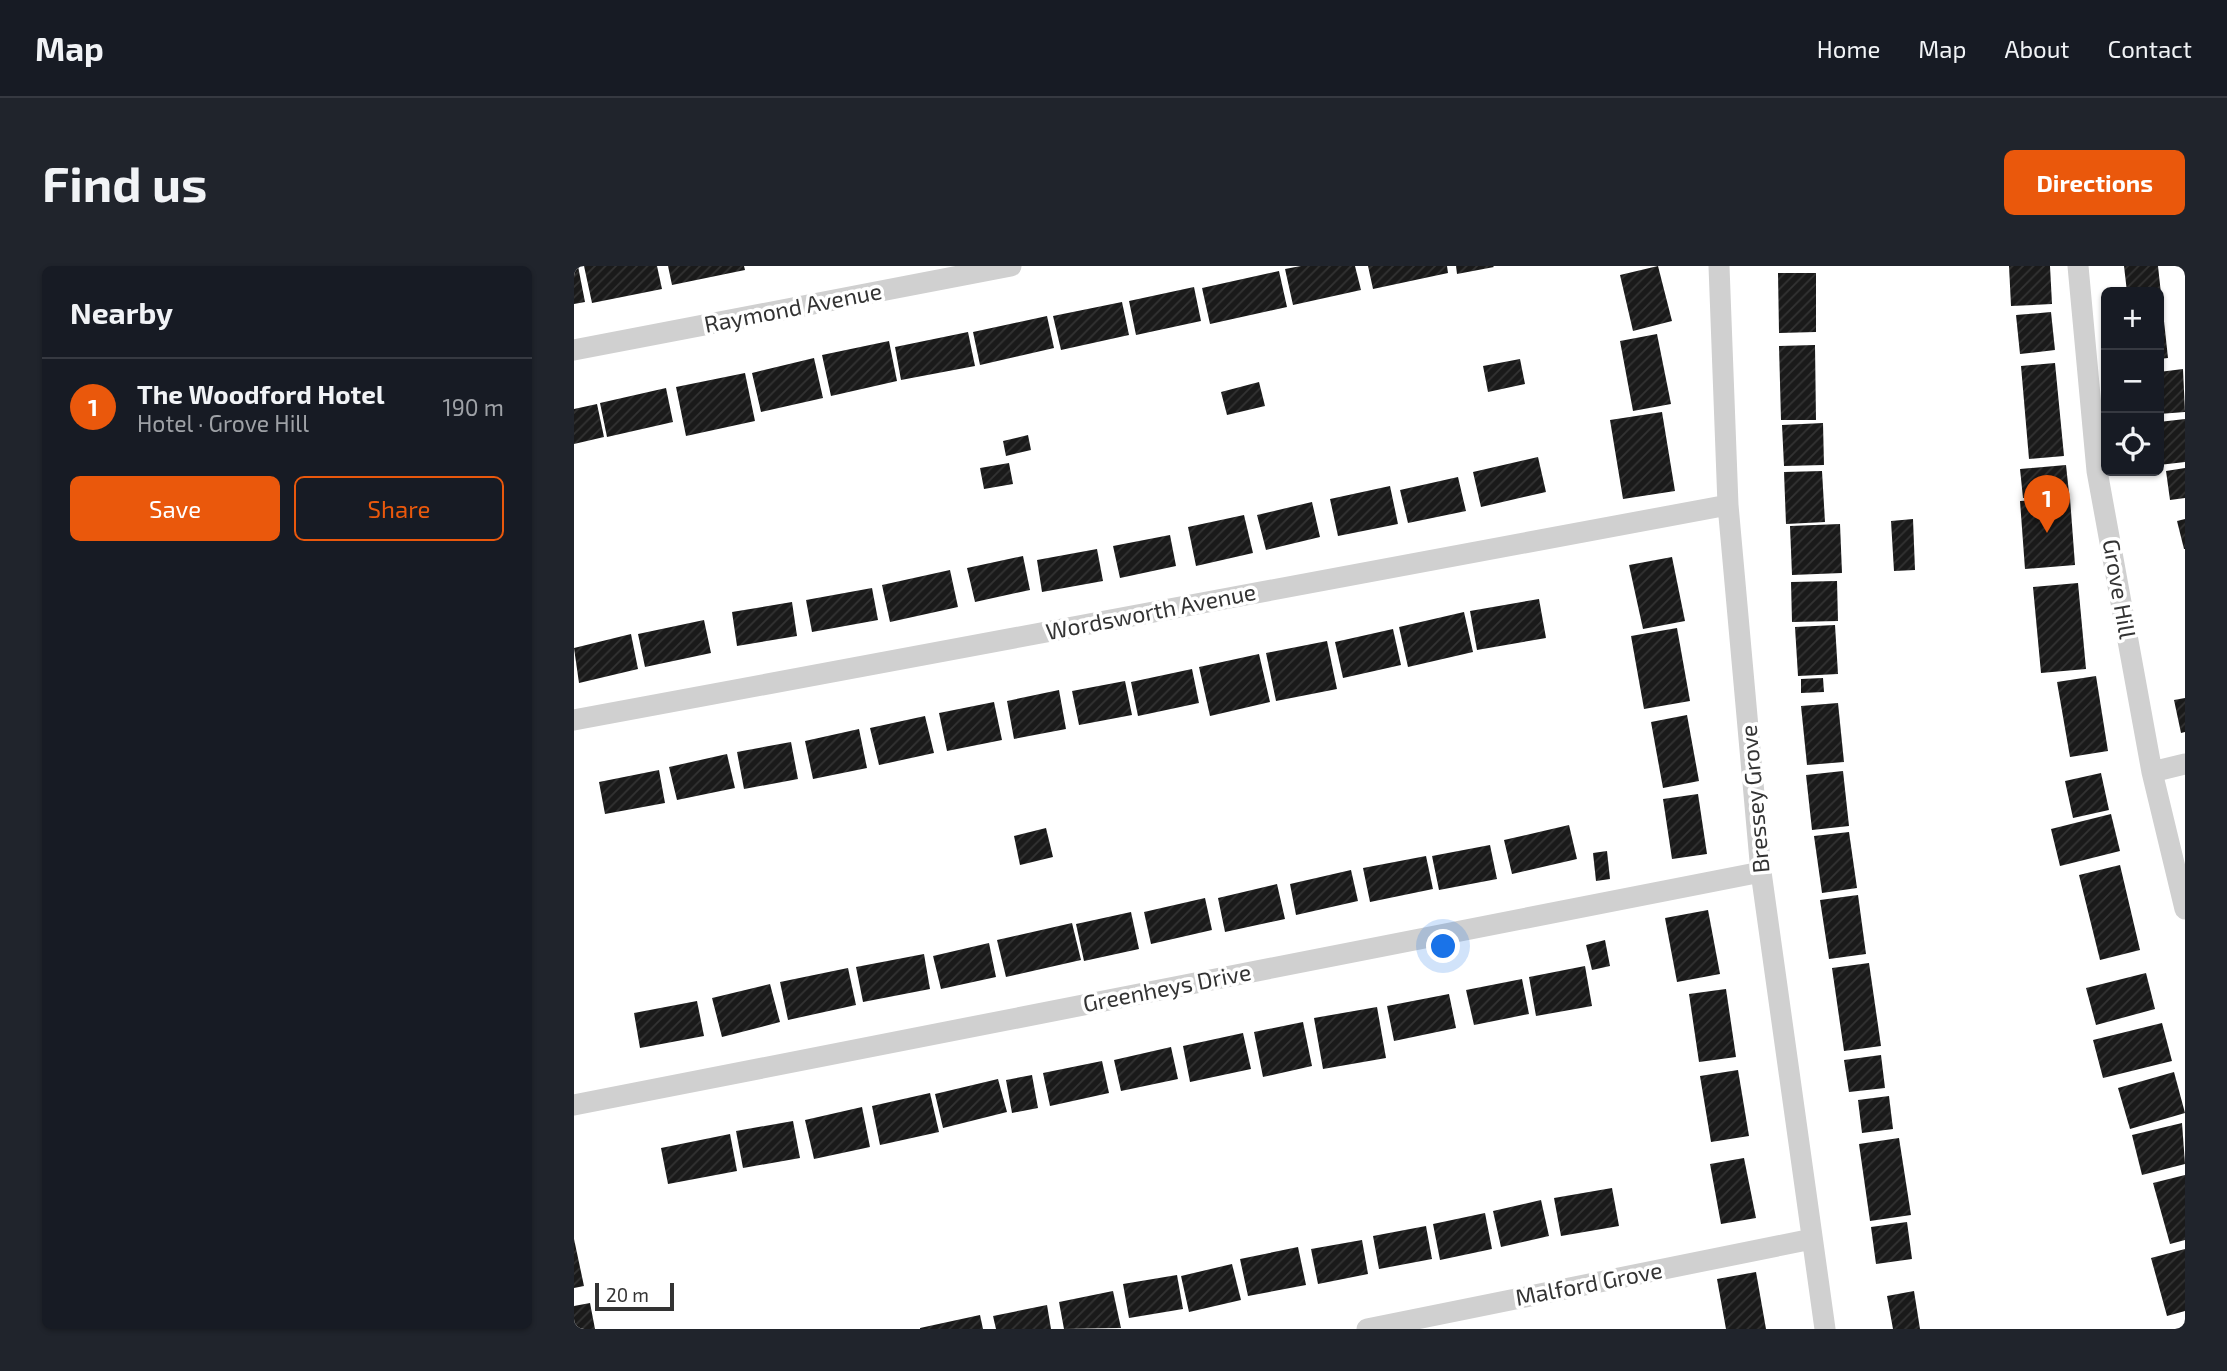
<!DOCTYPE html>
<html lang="en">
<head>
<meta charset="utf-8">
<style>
  body { margin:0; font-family:"Exo 2",sans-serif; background:#20242c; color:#f1f3f6 }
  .controls { position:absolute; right:21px; top:21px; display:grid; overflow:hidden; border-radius:10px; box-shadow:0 2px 5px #0004 }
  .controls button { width:63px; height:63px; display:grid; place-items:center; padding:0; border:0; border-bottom:2px solid #363941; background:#171b24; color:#f1f3f6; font:35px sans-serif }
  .scale { position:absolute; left:21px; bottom:18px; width:79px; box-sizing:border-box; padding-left:7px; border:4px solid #333; border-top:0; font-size:19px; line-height:24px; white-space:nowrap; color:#333; -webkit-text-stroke:5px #fff; paint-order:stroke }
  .you { position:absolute; left:870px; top:681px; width:24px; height:24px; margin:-18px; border:5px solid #fff; border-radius:50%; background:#1a73e8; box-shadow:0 0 0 10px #1a73e833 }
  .badge { display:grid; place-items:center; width:46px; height:46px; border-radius:50%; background:#ea580c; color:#fff; font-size:23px; font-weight:700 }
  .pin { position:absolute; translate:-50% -58px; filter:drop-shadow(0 2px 4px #0008) }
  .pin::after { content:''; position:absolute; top:37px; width:24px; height:21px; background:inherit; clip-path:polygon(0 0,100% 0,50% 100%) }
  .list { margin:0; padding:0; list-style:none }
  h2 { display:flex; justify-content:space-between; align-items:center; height:91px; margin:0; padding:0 28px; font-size:30px }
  h2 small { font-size:23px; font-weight:400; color:#9ea1a6 }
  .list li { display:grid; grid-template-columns:46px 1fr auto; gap:21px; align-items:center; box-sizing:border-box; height:98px; padding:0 28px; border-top:2px solid #363941 }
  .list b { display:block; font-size:26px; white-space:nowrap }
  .list p { margin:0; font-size:23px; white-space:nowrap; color:#9ea1a6 }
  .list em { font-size:23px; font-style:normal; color:#9ea1a6 }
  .actions { display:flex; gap:14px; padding:21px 28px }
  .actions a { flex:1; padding:16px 0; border:2px solid #ea580c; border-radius:10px; text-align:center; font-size:24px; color:#ea580c }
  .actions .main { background:#ea580c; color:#fff }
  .icon { flex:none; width:38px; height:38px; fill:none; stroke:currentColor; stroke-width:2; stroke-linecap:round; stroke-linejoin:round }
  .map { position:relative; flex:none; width:1611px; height:1063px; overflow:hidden; border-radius:10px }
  header { display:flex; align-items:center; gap:42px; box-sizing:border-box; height:98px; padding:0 35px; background:#171b24; border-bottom:2px solid #363941 }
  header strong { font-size:33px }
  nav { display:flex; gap:38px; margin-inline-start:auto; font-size:24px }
  .intro { display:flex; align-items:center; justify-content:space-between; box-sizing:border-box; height:168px; padding:0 42px }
  h1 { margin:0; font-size:49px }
  .button { padding:18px 32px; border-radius:10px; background:#ea580c; color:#fff; font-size:24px; font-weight:700 }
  main { display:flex; gap:42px; padding:0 42px }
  aside { flex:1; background:#171b24; border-radius:10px; box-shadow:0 2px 5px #0004 }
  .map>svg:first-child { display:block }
</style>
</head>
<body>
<header>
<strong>Map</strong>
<nav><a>Home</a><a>Map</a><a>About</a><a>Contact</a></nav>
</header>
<div class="intro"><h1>Find us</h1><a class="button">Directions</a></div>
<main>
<aside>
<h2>Nearby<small></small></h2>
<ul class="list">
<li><span class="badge">1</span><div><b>The Woodford Hotel</b><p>Hotel · Grove Hill</p></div><em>190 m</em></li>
</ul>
<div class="actions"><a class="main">Save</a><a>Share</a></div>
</aside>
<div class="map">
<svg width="1611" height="1063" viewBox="0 0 1611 1063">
  <defs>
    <pattern id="building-hatch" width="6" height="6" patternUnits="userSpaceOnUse" patternTransform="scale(1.75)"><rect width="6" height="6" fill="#1a1a1a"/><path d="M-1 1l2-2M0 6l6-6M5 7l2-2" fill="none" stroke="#333"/></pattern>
  </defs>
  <rect width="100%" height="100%" fill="#fff"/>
  <!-- building -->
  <path fill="url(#building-hatch)" d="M 4,0 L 11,36 L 0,38 L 0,1 Z
    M 10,0 L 83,0 L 88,23 L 18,37 Z
    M 94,0 L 170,0 L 171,4 L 98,19 Z
    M 727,0 L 781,0 L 787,24 L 719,39 L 711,3 Z
    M 794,0 L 873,0 L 874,7 L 799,23 Z
    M 882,0 L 919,0 L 920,1 L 883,8 Z
    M 1084,0 L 1098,55 L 1059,65 L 1046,9 Z
    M 1435,0 L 1476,0 L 1478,38 L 1437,40 Z
    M 1550,0 L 1584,0 L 1594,92 L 1585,93 L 1585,26 L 1553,26 Z
    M 705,5 L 713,41 L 636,58 L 628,22 Z
    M 1204,7 L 1242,7 L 1242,66 L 1205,67 Z
    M 620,21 L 627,55 L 562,69 L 555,35 Z
    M 548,36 L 555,69 L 487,84 L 479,50 Z
    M 1477,46 L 1481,84 L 1446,88 L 1442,49 Z
    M 473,50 L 480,82 L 406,99 L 399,66 Z
    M 394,66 L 401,100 L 327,114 L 321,81 Z
    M 1083,68 L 1097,138 L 1059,145 L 1046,75 Z
    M 315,75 L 323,115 L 257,130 L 248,89 Z
    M 1241,79 L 1242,154 L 1207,154 L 1205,80 Z
    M 240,92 L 249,132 L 187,146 L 178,107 Z
    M 946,93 L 951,118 L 914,126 L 909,100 Z
    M 1481,97 L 1490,190 L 1455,193 L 1447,100 Z
    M 1609,103 L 1611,146 L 1585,148 L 1585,106 Z
    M 171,107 L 181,155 L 112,170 L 102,121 Z
    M 685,116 L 691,140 L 653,149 L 647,126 Z
    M 92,122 L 99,156 L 33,171 L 26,137 Z
    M 23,138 L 30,171 L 0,178 L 0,143 Z
    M 1088,146 L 1101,225 L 1049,233 L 1036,154 Z
    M 1611,153 L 1611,196 L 1585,199 L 1585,156 Z
    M 1249,157 L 1250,199 L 1210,200 L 1208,159 Z
    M 454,169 L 457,184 L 432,190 L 429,175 Z
    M 964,191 L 972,226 L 907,241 L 899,206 Z
    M 435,197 L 439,218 L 410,223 L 406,202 Z
    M 1492,199 L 1495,227 L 1449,232 L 1446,203 Z
    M 1611,202 L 1611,232 L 1596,234 L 1592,205 Z
    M 1248,205 L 1251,256 L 1212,258 L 1210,206 Z
    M 884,211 L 892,245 L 834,257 L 826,224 Z
    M 816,220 L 824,258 L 764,270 L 756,233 Z
    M 1496,232 L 1501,299 L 1451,303 L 1446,235 Z
    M 738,236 L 746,271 L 692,284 L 683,249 Z
    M 670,249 L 679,287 L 622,300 L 614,261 Z
    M 1339,253 L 1341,304 L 1320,305 L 1317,255 Z
    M 1611,253 L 1611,283 L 1610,283 L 1603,255 Z
    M 1266,258 L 1268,307 L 1218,309 L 1216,260 Z
    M 596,269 L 602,300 L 546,312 L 539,280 Z
    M 523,283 L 529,315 L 468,326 L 463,294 Z
    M 449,290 L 456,324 L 401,336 L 393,302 Z
    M 1098,291 L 1111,355 L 1069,363 L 1055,299 Z
    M 376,304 L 384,341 L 316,356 L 308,319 Z
    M 1263,315 L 1264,355 L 1218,356 L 1217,316 Z
    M 1504,317 L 1512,403 L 1467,407 L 1459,321 Z
    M 298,322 L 304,354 L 238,366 L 232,334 Z
    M 965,333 L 972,372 L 903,384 L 896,345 Z
    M 218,336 L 223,370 L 163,380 L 158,346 Z
    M 890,346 L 899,386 L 834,401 L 825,361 Z
    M 130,354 L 137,387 L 71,401 L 64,368 Z
    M 1261,359 L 1264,408 L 1224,410 L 1221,361 Z
    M 1103,362 L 1116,435 L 1070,443 L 1057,370 Z
    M 819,363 L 827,399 L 769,412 L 761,376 Z
    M 57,368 L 64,403 L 5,417 L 0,382 Z
    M 753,375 L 763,423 L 702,435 L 692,387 Z
    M 685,388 L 696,436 L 636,450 L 625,401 Z
    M 618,403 L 625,437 L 564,450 L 557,416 Z
    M 1522,410 L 1534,485 L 1496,491 L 1483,416 Z
    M 1249,412 L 1250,426 L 1227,427 L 1227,413 Z
    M 551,415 L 558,449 L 505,459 L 498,425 Z
    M 485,424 L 492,463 L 440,473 L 433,435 Z
    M 1611,432 L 1611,466 L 1607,467 L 1600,434 Z
    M 420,436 L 428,474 L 373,485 L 365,447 Z
    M 1264,437 L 1270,496 L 1233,499 L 1227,440 Z
    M 1113,449 L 1125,515 L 1089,522 L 1077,456 Z
    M 351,450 L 360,487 L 305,499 L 296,462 Z
    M 285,463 L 293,502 L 239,513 L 231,475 Z
    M 217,476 L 224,513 L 170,523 L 163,486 Z
    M 153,488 L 161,522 L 103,534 L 95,501 Z
    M 85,504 L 91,537 L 31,548 L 25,516 Z
    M 1269,505 L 1275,560 L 1238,564 L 1232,509 Z
    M 1527,507 L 1535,544 L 1499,552 L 1491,515 Z
    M 1124,528 L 1133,588 L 1098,593 L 1089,533 Z
    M 1537,548 L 1546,585 L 1486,600 L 1477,563 Z
    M 995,559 L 1003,593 L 938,608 L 930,574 Z
    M 472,562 L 479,591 L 446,599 L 440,570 Z
    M 1275,566 L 1283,622 L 1248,627 L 1240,570 Z
    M 916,579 L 923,613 L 865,624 L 858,590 Z
    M 1033,585 L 1036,613 L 1022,615 L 1019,587 Z
    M 852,590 L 859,623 L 796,636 L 789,602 Z
    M 1546,599 L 1566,684 L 1526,694 L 1505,609 Z
    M 777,604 L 784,635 L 722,649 L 716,618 Z
    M 703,618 L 711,653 L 651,666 L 644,632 Z
    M 1284,629 L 1292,688 L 1255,693 L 1246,634 Z
    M 631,632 L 638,664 L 577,678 L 570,646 Z
    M 1134,644 L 1146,708 L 1103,716 L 1091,652 Z
    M 557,646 L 565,683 L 510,695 L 502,658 Z
    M 498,657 L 507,694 L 432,711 L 423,674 Z
    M 1031,674 L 1036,700 L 1018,704 L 1012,679 Z
    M 415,677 L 422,711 L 367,723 L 359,690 Z
    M 350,688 L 356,723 L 289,736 L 282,701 Z
    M 1295,697 L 1307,780 L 1270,785 L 1258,702 Z
    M 1011,700 L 1018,740 L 962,750 L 955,711 Z
    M 274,702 L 282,739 L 214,754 L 206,716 Z
    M 1572,707 L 1581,743 L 1522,759 L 1512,722 Z
    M 948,713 L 955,748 L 900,759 L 892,724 Z
    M 196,718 L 206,756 L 148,771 L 138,732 Z
    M 1152,723 L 1162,791 L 1125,796 L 1115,728 Z
    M 875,728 L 882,762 L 820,775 L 813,740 Z
    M 123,735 L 130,770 L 66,782 L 60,747 Z
    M 803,741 L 812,792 L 749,803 L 740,752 Z
    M 729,756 L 738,800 L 689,811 L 680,766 Z
    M 1588,757 L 1598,795 L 1529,812 L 1519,774 Z
    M 669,767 L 677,803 L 616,816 L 609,780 Z
    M 597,781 L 604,813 L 547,825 L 540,794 Z
    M 1307,789 L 1311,822 L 1275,826 L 1270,794 Z
    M 528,795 L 535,827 L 476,840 L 469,807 Z
    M 1164,804 L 1175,870 L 1137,876 L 1126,810 Z
    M 1600,806 L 1611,847 L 1556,863 L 1544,822 Z
    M 458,809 L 464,842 L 438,847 L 432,814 Z
    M 424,813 L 433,846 L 369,862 L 361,828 Z
    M 356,827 L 365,866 L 306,879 L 298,840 Z
    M 1315,830 L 1319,863 L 1288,867 L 1284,834 Z
    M 288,841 L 296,881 L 240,893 L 231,854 Z
    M 219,855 L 226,892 L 169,902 L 162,865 Z
    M 1608,857 L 1611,898 L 1568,909 L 1558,869 Z
    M 156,868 L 163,905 L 94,918 L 87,882 Z
    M 1325,872 L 1337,949 L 1296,955 L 1285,878 Z
    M 1170,892 L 1182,952 L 1147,958 L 1136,898 Z
    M 1611,909 L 1611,974 L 1596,978 L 1579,917 Z
    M 1038,922 L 1045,960 L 987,970 L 980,932 Z
    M 967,934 L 975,970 L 927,981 L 919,945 Z
    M 911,947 L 918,983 L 866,994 L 859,958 Z
    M 1333,956 L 1338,993 L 1302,998 L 1297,961 Z
    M 852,960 L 858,993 L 805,1003 L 799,970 Z
    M 0,973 L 10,1020 L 0,1022 Z
    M 788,974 L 794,1008 L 744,1018 L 737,983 Z
    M 724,981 L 732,1019 L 674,1030 L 666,993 Z
    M 1611,983 L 1611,1045 L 1593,1050 L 1577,992 Z
    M 658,998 L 667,1034 L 615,1046 L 607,1010 Z
    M 1182,1006 L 1192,1063 L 1152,1063 L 1143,1013 Z
    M 603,1009 L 609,1043 L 555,1052 L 549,1018 Z
    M 539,1025 L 547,1062 L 490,1063 L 485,1036 Z
    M 1340,1025 L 1346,1063 L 1319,1063 L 1313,1030 Z
    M 16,1037 L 21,1063 L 0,1063 L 0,1040 Z
    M 473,1039 L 477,1063 L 422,1063 L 419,1050 Z
    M 406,1049 L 409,1063 L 346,1063 L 346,1062 Z"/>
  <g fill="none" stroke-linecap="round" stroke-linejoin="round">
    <!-- minor -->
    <path stroke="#d0d0d0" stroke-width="21" d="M 1145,0 L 1154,239 L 1187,606 L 1251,1063
      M 1504,0 L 1523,205 L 1578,506 L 1611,643
      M 0,84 L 437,0
      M 0,454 L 1154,239
      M 1578,506 L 1611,498
      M 0,839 L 1187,606
      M 793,1063 L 1238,973"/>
  </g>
  <g text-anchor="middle" stroke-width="7" stroke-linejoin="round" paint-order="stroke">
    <!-- street labels -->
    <g font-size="23" fill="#333" stroke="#fff">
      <text transform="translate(219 42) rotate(-11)" y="8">Raymond Avenue</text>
      <text transform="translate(1545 323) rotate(80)" y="8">Grove Hill</text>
      <text transform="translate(577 346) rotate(-11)" y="8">Wordsworth Avenue</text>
      <text transform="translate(1181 533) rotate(-95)" y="8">Bressey Grove</text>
      <text transform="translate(593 722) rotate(-11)" y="8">Greenheys Drive</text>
      <text transform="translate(1015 1018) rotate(-11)" y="8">Malford Grove</text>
    </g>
  </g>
</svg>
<div class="controls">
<button>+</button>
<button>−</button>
<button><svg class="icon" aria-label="locate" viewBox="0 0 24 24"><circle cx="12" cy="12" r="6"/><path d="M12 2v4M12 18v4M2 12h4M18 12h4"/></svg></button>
</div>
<div class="scale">20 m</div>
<div class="you"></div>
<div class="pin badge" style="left:1473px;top:267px">1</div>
</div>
</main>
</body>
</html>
